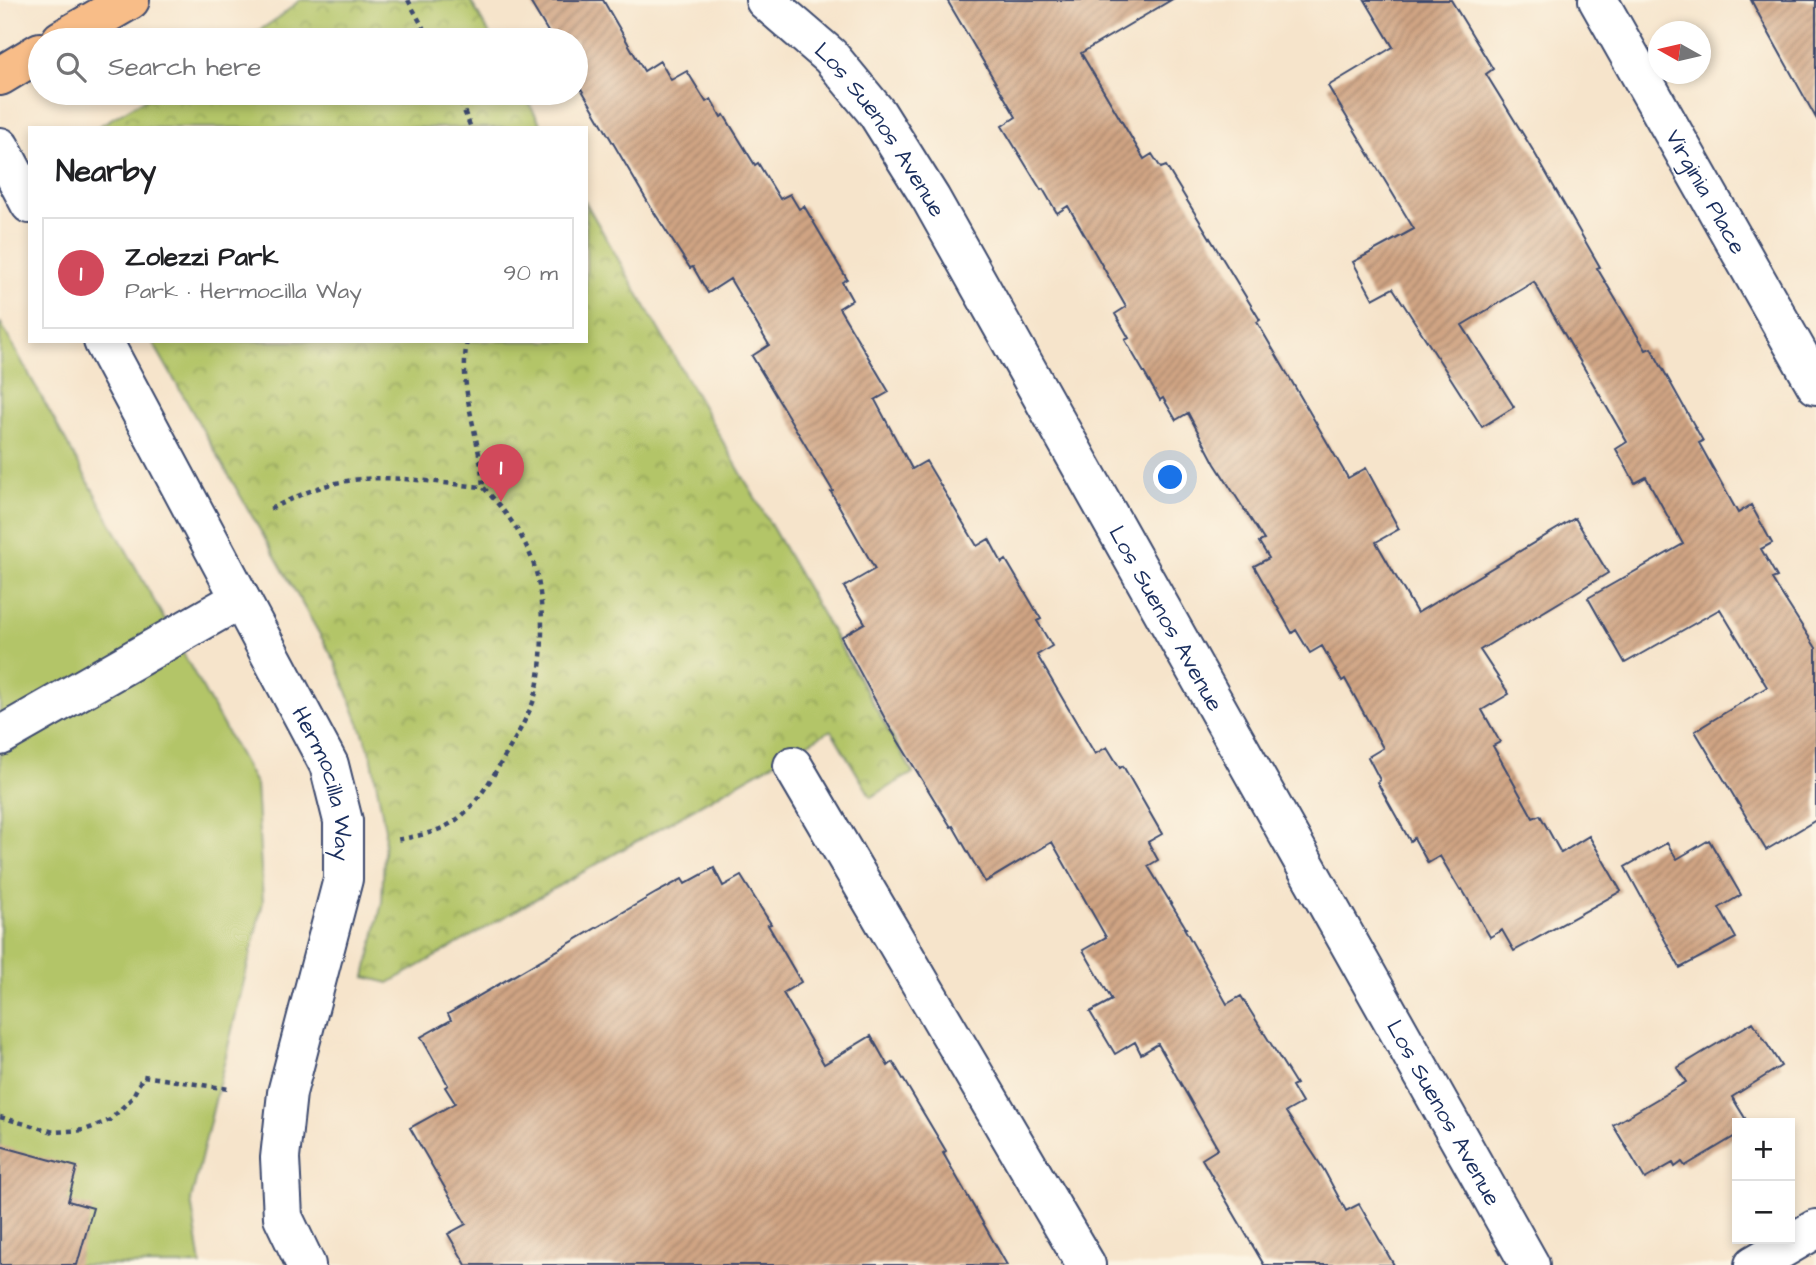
<!DOCTYPE html>
<html lang="en">
<head>
<meta charset="utf-8">
<style>
  body { margin:0; font-family:"Architects Daughter",sans-serif; background:#f6f6f6; color:#202124 }
  .controls { position:absolute; right:21px; bottom:21px; display:grid; overflow:hidden; border-radius:0px; box-shadow:0 4px 10px #0003 }
  .controls button { width:63px; height:63px; display:grid; place-items:center; padding:0; border:0; border-bottom:2px solid #e0e0e0; background:#fff; color:#202124; font:35px sans-serif }
  .compass { position:absolute; left:1648px; top:21px; width:63px; height:63px; border-radius:50%; background:#fff; box-shadow:0 4px 10px #0003; rotate:278deg }
  .you { position:absolute; left:1171px; top:478px; width:24px; height:24px; margin:-18px; border:5px solid #fff; border-radius:50%; background:#1a73e8; box-shadow:0 0 0 10px #1a73e833 }
  .badge { display:grid; place-items:center; width:46px; height:46px; border-radius:50%; background:#d1495b; color:#fff; font-size:23px; font-weight:700 }
  .pin { position:absolute; translate:-50% -58px; filter:drop-shadow(0 2px 4px #0008) }
  .pin::after { content:''; position:absolute; top:37px; width:24px; height:21px; background:inherit; clip-path:polygon(0 0,100% 0,50% 100%) }
  .list { margin:0; padding:0; list-style:none }
  h2 { display:flex; justify-content:space-between; align-items:center; height:91px; margin:0; padding:0 28px; font-size:30px }
  h2 small { font-size:23px; font-weight:400; color:#757577 }
  .list li { display:grid; grid-template-columns:46px 1fr auto; gap:21px; align-items:center; box-sizing:border-box; height:112px; margin:0 14px 14px; padding:0 14px; border:2px solid #e0e0e0; border-radius:0px }
  .list b { display:block; font-size:26px; white-space:nowrap }
  .list p { margin:0; font-size:23px; white-space:nowrap; color:#757577 }
  .list em { font-size:23px; font-style:normal; color:#757577 }
  .icon { flex:none; width:38px; height:38px; fill:none; stroke:currentColor; stroke-width:2; stroke-linecap:round; stroke-linejoin:round }
  .map { position:relative; flex:none; width:1816px; height:1265px; overflow:hidden }
  .search { position:absolute; background:#fff; box-shadow:0 4px 10px #0003; left:28px; top:28px; width:560px; height:77px; display:flex; align-items:center; gap:18px; box-sizing:border-box; padding:0 24px; border-radius:38px; color:#757577; font-size:26px }
  .panel { position:absolute; background:#fff; box-shadow:0 4px 10px #0003; left:28px; top:126px; width:560px; height:217px; border-radius:0px }
  .map>svg:first-child { display:block }
</style>
</head>
<body>
<div class="map">
<svg width="1816" height="1265" viewBox="0 0 1816 1265">
  <defs>
    <pattern id="park-crowns" width="20" height="18" patternUnits="userSpaceOnUse" patternTransform="scale(1.75)"><rect width="20" height="18" fill="#b3c568"/><path d="M2 6a3 3 0 1 1 6 0M12 15a3 3 0 1 1 6 0" fill="none" stroke="#91a059"/></pattern>
    <pattern id="building-hatch" width="6" height="6" patternUnits="userSpaceOnUse" patternTransform="scale(1.75)"><rect width="6" height="6" fill="#d0a483"/><path d="M-1 1l2-2M0 6l6-6M5 7l2-2" fill="none" stroke="#a8866e"/></pattern>
  </defs>
  <rect width="100%" height="100%" fill="#fcf5e5"/>
  <filter id="ink" filterUnits="userSpaceOnUse"><feTurbulence type="fractalNoise" baseFrequency=".0143" numOctaves="2"/><feDisplacementMap in="SourceGraphic" scale="14" xChannelSelector="R" yChannelSelector="G"/><feConvolveMatrix kernelMatrix="1 2 1 2 8 2 1 2 1" color-interpolation-filters="sRGB"/></filter>
  <filter id="wash" filterUnits="userSpaceOnUse"><feTurbulence type="fractalNoise" baseFrequency=".00686" numOctaves="4" result="noise"/><feDisplacementMap in="SourceGraphic" scale="28" xChannelSelector="R" yChannelSelector="G"/><feGaussianBlur stdDeviation="1.57" result="paint"/><feColorMatrix in="noise" values="0 0 0 0 0 0 0 0 0 0 0 0 0 0 0 0 0 1.4 0 .05"/><feComposite in="paint" operator="in"/></filter>
  <g filter="url(#wash)">
    <rect width="100%" height="100%" fill="#f6e4cb"/>
    <!-- grass -->
    <path fill="#b3c568" stroke="#677a63" stroke-width="2" d="M 0,322 L 256,785 L 263,902 L 191,1200 L 201,1265 L 0,1265 Z"/>
    <!-- park -->
    <path fill="url(#park-crowns)" stroke="#677a63" stroke-width="2" d="M 300,0 L 470,0 L 493,40 L 245,40 L 281,16 Z
      M 155,93 L 523,93 L 543,128 L 96,128 Z
      M 586,203 L 913,773 L 871,797 L 831,730 L 389,983 L 365,977 L 382,902 L 385,829 L 371,754 L 336,663 L 152,341 L 586,341 Z"/>
    <g id="blocks">
      <!-- building -->
      <path fill="url(#building-hatch)" d="M 529,0 L 603,0 L 644,71 L 660,61 L 671,80 L 687,71 L 706,102 L 711,99 L 721,117 L 724,115 L 755,165 L 758,163 L 780,199 L 790,194 L 799,209 L 804,206 L 847,279 L 842,282 L 852,300 L 839,308 L 889,392 L 875,400 L 912,469 L 926,461 L 977,546 L 989,539 L 1002,563 L 1006,560 L 1041,619 L 1037,621 L 1052,646 L 1037,655 L 1095,754 L 1107,747 L 1120,768 L 1123,766 L 1162,834 L 1148,842 L 1158,860 L 1148,866 L 1186,928 L 1184,928 L 1227,1004 L 1241,996 L 1296,1084 L 1292,1086 L 1302,1103 L 1286,1112 L 1324,1170 L 1346,1211 L 1359,1204 L 1394,1265 L 1264,1265 L 1202,1159 L 1218,1149 L 1158,1044 L 1141,1054 L 1135,1042 L 1115,1054 L 1090,1012 L 1112,1000 L 1083,950 L 1106,937 L 1052,842 L 985,882 L 953,826 L 951,827 L 889,726 L 841,637 L 865,623 L 844,587 L 875,569 L 831,492 L 833,491 L 752,356 L 769,345 L 730,279 L 708,293 L 693,267 L 690,268 L 650,206 L 576,80 L 576,40 L 553,40 Z
        M 947,0 L 1171,0 L 1081,53 L 1144,159 L 1152,154 L 1161,168 L 1166,166 L 1260,320 L 1257,322 L 1348,478 L 1366,468 L 1399,529 L 1376,542 L 1417,613 L 1575,518 L 1608,573 L 1480,650 L 1509,694 L 1482,710 L 1500,742 L 1493,746 L 1533,818 L 1540,815 L 1561,853 L 1589,836 L 1621,891 L 1514,951 L 1502,930 L 1490,937 L 1462,889 L 1460,890 L 1440,856 L 1428,863 L 1414,838 L 1410,841 L 1377,782 L 1380,780 L 1368,757 L 1383,748 L 1345,679 L 1342,681 L 1322,646 L 1310,653 L 1296,630 L 1292,633 L 1254,566 L 1269,558 L 1259,542 L 1264,540 L 1215,464 L 1188,413 L 1176,420 L 1163,398 L 1160,400 L 1125,340 L 1129,338 L 1115,314 L 1126,307 L 1068,206 L 1057,213 L 1043,189 L 1041,190 L 1002,126 L 1016,117 Z
        M 1365,0 L 1451,0 L 1493,69 L 1486,74 L 1534,152 L 1600,267 L 1597,268 L 1646,350 L 1651,348 L 1703,441 L 1699,443 L 1738,513 L 1751,505 L 1772,543 L 1761,549 L 1777,577 L 1772,579 L 1816,648 L 1816,820 L 1766,850 L 1695,731 L 1767,687 L 1720,609 L 1625,663 L 1588,598 L 1683,544 L 1646,477 L 1635,483 L 1616,449 L 1627,442 L 1534,282 L 1462,325 L 1514,407 L 1482,427 L 1393,288 L 1373,299 L 1353,262 L 1414,229 L 1328,86 L 1393,47 Z
        M 1751,0 L 1816,0 L 1816,118 L 1766,28 Z
        M 1709,840 L 1741,895 L 1719,908 L 1736,938 L 1680,968 L 1625,867 L 1667,843 L 1677,859 Z
        M 714,868 L 723,886 L 741,876 L 771,924 L 768,925 L 801,982 L 783,993 L 824,1064 L 871,1036 L 888,1066 L 893,1062 L 946,1151 L 943,1153 L 1007,1265 L 466,1265 L 448,1234 L 466,1224 L 410,1128 L 455,1103 L 445,1087 L 448,1085 L 421,1037 L 451,1020 L 448,1014 L 656,893 L 682,879 L 685,884 Z
        M 1753,1022 L 1781,1066 L 1732,1097 L 1748,1123 L 1737,1123 L 1737,1135 L 1685,1166 L 1682,1162 L 1675,1167 L 1673,1163 L 1645,1179 L 1613,1125 L 1686,1082 L 1677,1068 Z
        M 0,1146 L 77,1167 L 68,1201 L 93,1208 L 77,1265 L 0,1265 Z"/>
    </g>
  </g>
  <g filter="url(#ink)">
    <use href="#blocks" fill-opacity="0" stroke="#3c4a6e" stroke-width="2"/>
    <g fill="none" stroke-linecap="round" stroke-linejoin="round">
      <defs>
        <g id="minor">
          <path id="s1" d="M 765,0 L 830,56 L 877,113 L 931,199 L 1530,1265"/>
          <path id="s2" d="M 1598,0 L 1816,385"/>
          <path d="M 0,147 L 30,204"/>
          <path id="s3" d="M 103,341 L 329,765 L 343,821 L 343,879 L 287,1093 L 280,1158 L 283,1217 L 306,1265"/>
          <path d="M 0,736 L 240,599"/>
          <path d="M 793,766 L 1086,1265"/>
          <path d="M 1754,1265 L 1816,1229"/>
        </g>
        <path id="major" d="M 61,40 L 130,0
          M 0,76 L 40,52"/>
      </defs>
      <!-- minor casing -->
      <use href="#minor" stroke="#3c4a6e" stroke-width="42"/>
      <!-- major casing -->
      <use href="#major" stroke="#3c4a6e" stroke-width="42"/>
      <!-- path -->
      <path stroke="#3c4a6e" stroke-width="4.5" stroke-dasharray="5 5" stroke-linecap="butt" d="M 408,0 L 430,40
        M 457,93 L 471,128
        M 467,341 C 460,382 472,415 479,454 C 481,465 482,476 483,487
        M 270,509 C 291,499 313,488 336,483 C 383,472 435,483 483,487 C 506,512 527,538 536,572 C 545,602 544,676 532,705 C 523,726 511,746 499,766 C 489,783 473,809 456,820 C 438,833 417,836 396,840
        M 0,1117 L 54,1132 L 85,1130 L 110,1120 L 132,1098 L 143,1076 L 229,1089"/>
      <!-- minor -->
      <use href="#minor" stroke="#fff" stroke-width="38"/>
      <!-- major -->
      <use href="#major" stroke="#f8bd88" stroke-width="38"/>
    </g>
  </g>
  <g text-anchor="middle" stroke-width="7" stroke-linejoin="round" paint-order="stroke">
    <!-- street labels -->
    <g font-size="23" fill="#1b2f5e" stroke="#fcf5e5">
      <text dy="8" stroke="none"><textPath href="#s1" startOffset="175">Los Suenos Avenue</textPath></text>
      <text dy="8" stroke="none"><textPath href="#s2" startOffset="220">Virginia Place</textPath></text>
      <text dy="8" stroke="none"><textPath href="#s1" startOffset="742">Los Suenos Avenue</textPath></text>
      <text dy="8" stroke="none"><textPath href="#s3" startOffset="497">Hermocilla Way</textPath></text>
      <text dy="8" stroke="none"><textPath href="#s1" startOffset="1309">Los Suenos Avenue</textPath></text>
    </g>
  </g>
</svg>
<div class="controls">
<button>+</button>
<button>−</button>
</div>
<svg class="compass" viewBox="-18 -18 36 36"><path d="M0-13l5 13h-10z" fill="#e53935"/><path d="M0 13l5-13h-10z" fill="#757577"/></svg>
<div class="you"></div>
<div class="pin badge" style="left:501px;top:502px">1</div>
<div class="search"><svg class="icon" aria-label="search" viewBox="0 0 24 24"><circle cx="10" cy="10" r="6"/><path d="M15 15l6 6"/></svg>Search here</div>
<section class="panel">
<h2>Nearby<small></small></h2>
<ul class="list">
<li><span class="badge">1</span><div><b>Zolezzi Park</b><p>Park · Hermocilla Way</p></div><em>90 m</em></li>
</ul>
</section>
</div>
</body>
</html>
